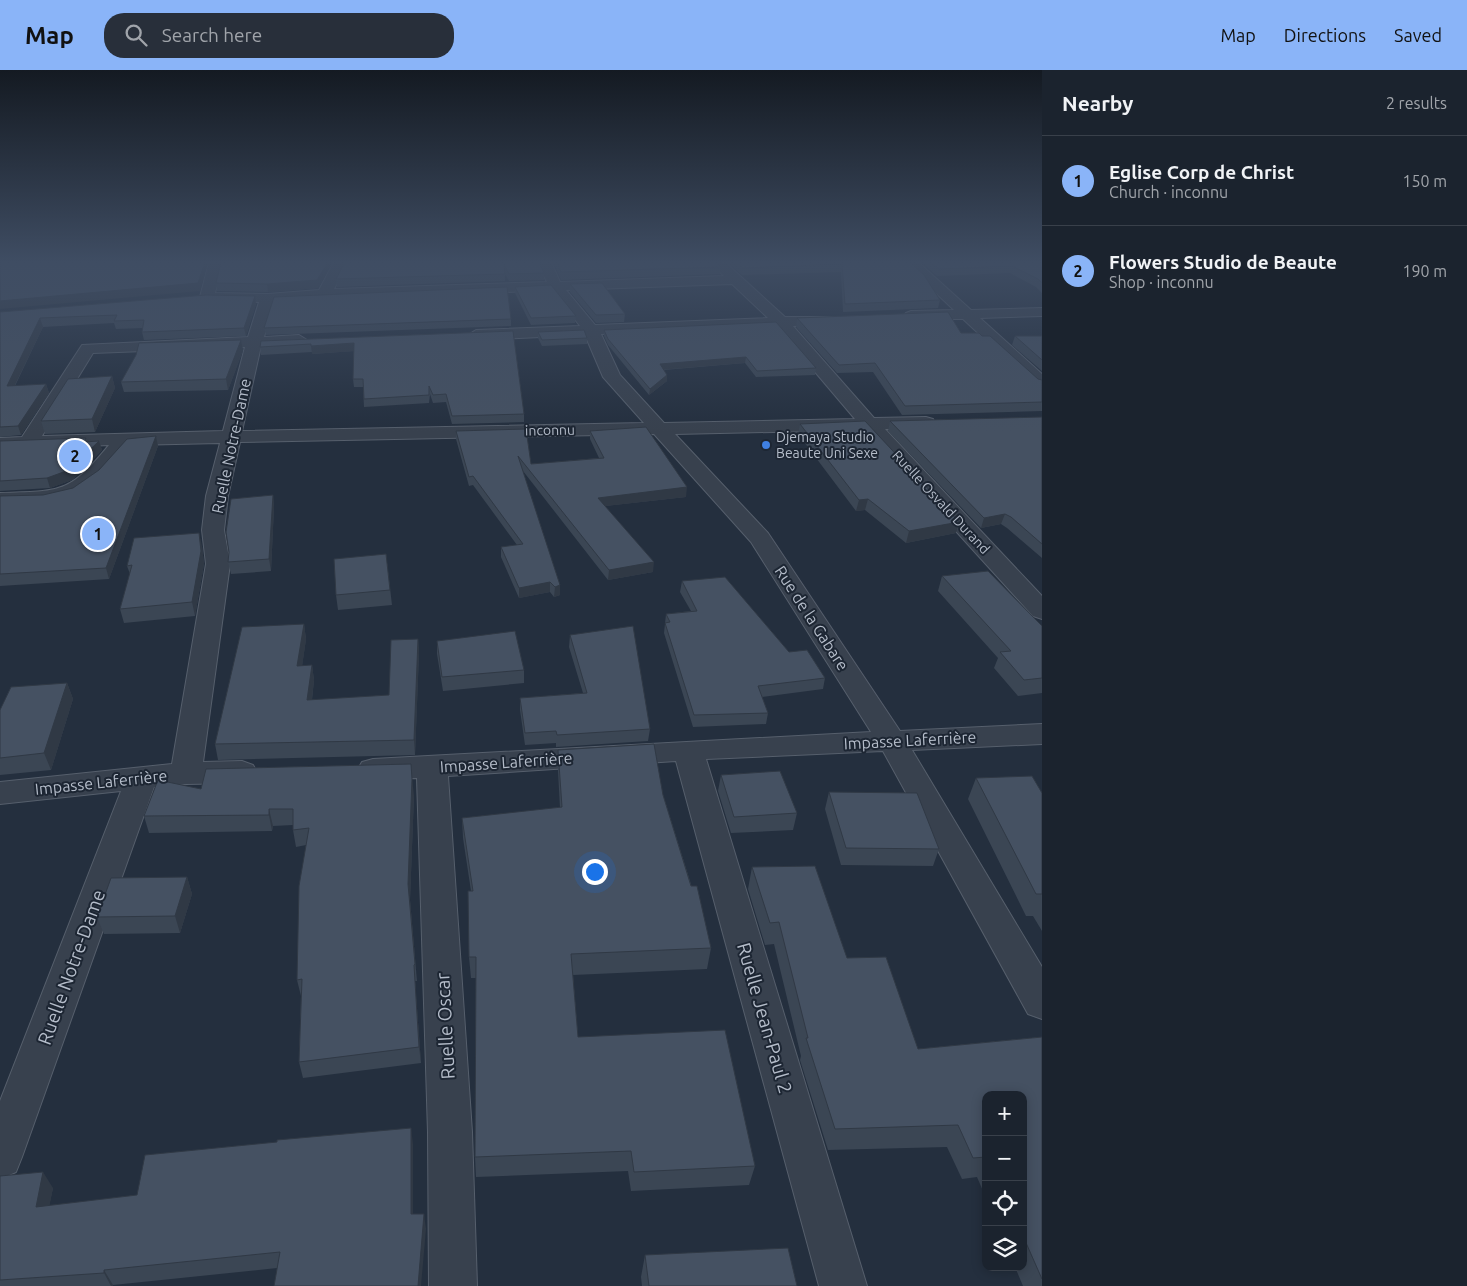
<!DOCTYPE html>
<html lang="en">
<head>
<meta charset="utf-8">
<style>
  body { margin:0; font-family:Ubuntu,sans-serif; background:#282f3a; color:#f1f3f6 }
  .controls { position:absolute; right:15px; bottom:15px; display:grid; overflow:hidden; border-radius:10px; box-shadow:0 2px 12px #0003 }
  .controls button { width:45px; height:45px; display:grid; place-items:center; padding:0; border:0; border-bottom:1px solid #39404a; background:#1b232e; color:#f1f3f6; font:25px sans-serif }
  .you { position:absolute; left:594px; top:801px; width:18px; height:18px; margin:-12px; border:4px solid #fff; border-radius:50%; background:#1a73e8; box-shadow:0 0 0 8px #1a73e833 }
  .badge { display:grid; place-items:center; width:32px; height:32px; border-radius:50%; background:#8ab4f8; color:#111; font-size:16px; font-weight:700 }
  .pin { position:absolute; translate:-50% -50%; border:2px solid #fff; box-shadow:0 1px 5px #0006 }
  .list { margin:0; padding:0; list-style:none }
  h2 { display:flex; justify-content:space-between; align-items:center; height:65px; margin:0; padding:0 20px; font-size:21px }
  h2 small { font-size:16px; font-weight:400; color:#a0a4aa }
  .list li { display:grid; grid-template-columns:32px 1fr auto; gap:15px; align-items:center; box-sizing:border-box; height:90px; padding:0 20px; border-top:1px solid #39404a }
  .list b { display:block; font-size:19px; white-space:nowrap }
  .list p { margin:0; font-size:16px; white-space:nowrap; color:#a0a4aa }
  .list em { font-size:16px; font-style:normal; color:#a0a4aa }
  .icon { flex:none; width:28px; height:28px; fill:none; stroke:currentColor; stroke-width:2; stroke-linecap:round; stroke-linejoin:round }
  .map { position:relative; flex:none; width:1042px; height:1216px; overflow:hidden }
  header { display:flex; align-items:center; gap:30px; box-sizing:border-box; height:70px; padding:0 25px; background:#8ab4f8; color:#111 }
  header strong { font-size:24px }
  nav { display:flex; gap:28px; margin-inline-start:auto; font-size:18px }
  .search { width:350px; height:45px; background:#282f3a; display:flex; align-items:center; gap:12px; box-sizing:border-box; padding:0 18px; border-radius:20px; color:#a0a4aa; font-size:19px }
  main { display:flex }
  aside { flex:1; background:#1b232e }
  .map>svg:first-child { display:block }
</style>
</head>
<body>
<header>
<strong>Map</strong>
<div class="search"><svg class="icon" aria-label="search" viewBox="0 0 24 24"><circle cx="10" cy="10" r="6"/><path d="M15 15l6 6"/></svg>Search here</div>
<nav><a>Map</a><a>Directions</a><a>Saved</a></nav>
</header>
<main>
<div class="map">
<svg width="1042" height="1216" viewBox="0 0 1042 1216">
  <rect width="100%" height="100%" fill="#242f3e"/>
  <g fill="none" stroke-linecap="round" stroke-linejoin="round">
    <defs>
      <path id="minor" d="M 209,192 L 223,192 L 215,223 L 268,224 L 319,220 L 334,192 L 348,192 L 334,219 L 547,212 L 537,192 L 551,192 L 560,212 L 724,206 L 715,197 L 722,193 L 727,194 L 785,247 L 838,247 L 841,250 L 833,255 L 793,256 L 874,348 L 926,347 L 933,349 L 935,353 L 933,357 L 926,359 L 885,359 L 1042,526 L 1042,549 L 1033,546 L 864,360 L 675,364 L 768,463 L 900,661 L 1042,654 L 1042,674 L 912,680 L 1042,897 L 1042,949 L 1028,944 L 883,681 L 706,689 L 867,1216 L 819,1216 L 676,691 L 448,706 L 472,1062 L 477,1216 L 429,1216 L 428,1062 L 417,708 L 373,709 L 362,706 L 358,699 L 362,692 L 373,689 L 871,662 L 751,472 L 654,364 L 240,372 L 228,426 L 224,460 L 230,494 L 203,692 L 242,691 L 253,695 L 257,702 L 253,709 L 242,713 L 186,714 L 154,717 L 22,1087 L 16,1102 L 0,1109 L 0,1031 L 121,721 L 0,734 L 0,712 L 172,694 L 206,494 L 202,460 L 206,426 L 220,373 L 131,375 C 82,433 76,434 0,435 L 0,423 C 61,421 69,424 109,375 L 0,380 L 0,368 L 22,367 L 82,275 L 248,267 L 259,232 L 202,230 L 200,227 ZM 732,214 L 768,248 L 595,255 L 566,220 ZM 552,220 L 580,256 L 476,260 L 468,265 L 476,270 L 585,265 L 603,307 L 644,353 L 242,361 L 261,276 L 299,275 L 307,270 L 299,265 L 264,267 L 274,232 ZM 777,257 L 855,349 L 664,353 L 620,305 L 601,264 ZM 245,277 L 223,361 L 42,366 L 93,283 Z
        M 903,192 L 918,192 L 971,240 L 1042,238 L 1042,246 L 980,248 L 1042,304 L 1042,318 L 1036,317 L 963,249 L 906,249 L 903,246 L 906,243 L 911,241 L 954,240 Z"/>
    </defs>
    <!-- minor casing -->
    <use href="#minor" stroke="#565f6c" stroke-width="2"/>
    <!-- minor -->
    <use href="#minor" fill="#38414e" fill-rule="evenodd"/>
  </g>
  <!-- wall -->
  <path fill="#3b4654" d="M 221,192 L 333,192 L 318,218 L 268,222 L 217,221 L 216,213 Z
    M 539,192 L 544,203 L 544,210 L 509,211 L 505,204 L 505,211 L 337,217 L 336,209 Z
    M 553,192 L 721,192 L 718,194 L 720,197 L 720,204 L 561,210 Z
    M 726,192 L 910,192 L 940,230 L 938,238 L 843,242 L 841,202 L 742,205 L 728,193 Z
    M 921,192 L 1042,192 L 1042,223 L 1036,217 L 1010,203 L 937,206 Z
    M 570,214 L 625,244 L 624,252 L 596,253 L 570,222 Z
    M 515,217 L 576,246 L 575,253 L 531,255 L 515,223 Z
    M 256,234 L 246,266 L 144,270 L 142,262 L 143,258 L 116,259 L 114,253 L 43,257 L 15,316 L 46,314 L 49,323 L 21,365 L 0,367 L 0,242 Z
    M 797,248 L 961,263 L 1038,309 L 1042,310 L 1042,341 L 902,345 L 873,302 L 837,303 L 796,257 Z
    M 511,249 L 511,256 L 266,265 L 264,258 Z
    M 604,260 L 816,298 L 815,305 L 756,307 L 745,293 L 664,300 L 667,311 L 649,325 L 608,275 L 604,266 Z
    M 513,261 L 524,344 L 524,352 L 452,354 L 446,332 L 433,333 L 430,324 L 429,333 L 364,337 L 363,317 L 354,317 L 353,309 L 354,281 L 312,284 L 312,282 L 261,285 L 260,277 Z
    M 538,262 L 587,268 L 587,274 L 542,276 L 538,268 Z
    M 1015,266 L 1042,266 L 1042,301 L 1012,275 Z
    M 241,270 L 243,280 L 228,320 L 124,322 L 121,312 Z
    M 112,306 L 115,318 L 95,362 L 45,364 L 41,351 Z
    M 1042,347 L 1042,488 L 1007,458 L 1001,454 L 981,458 L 888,361 L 890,351 Z
    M 800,354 L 956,463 L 906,473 L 865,440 L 856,441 L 798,364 Z
    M 526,359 L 531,394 L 599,388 L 590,369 L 590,361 L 686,427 L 605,436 L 653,502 L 608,510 L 523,401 L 560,525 L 554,527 L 550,522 L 519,528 L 501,487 L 501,477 L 517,475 L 473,415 L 469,416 L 456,369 L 456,361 Z
    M 156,366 L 158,376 L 109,509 L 0,516 L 0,426 L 43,425 L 73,418 Z
    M 86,368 L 87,371 L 99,371 L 102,380 L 72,410 L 50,418 L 0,421 L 0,371 Z
    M 273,425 L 274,437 L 271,501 L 231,504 L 228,492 Z
    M 202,476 L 204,494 L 195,546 L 124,553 L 120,539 L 130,504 L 127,496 Z
    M 386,484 L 392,535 L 338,540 L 336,525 Z
    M 942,506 L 1042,556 L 1042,623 L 1018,626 L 994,598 L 998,588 L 938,521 Z
    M 682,511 L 789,582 L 825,608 L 823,619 L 762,627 L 768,643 L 766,654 L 693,657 L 664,563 L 666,544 L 691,541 L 680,522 Z
    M 304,554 L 306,569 L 302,596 L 312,595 L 314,610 L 312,630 L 389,625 L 418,569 L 419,583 L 415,685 L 218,690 L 215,674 Z
    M 570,565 L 650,659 L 648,671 L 556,677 L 556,673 L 525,675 L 520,640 L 520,628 L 583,623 L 569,577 Z
    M 437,571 L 524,600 L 524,613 L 443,621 L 437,584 Z
    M 67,613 L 73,629 L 51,700 L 0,705 L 0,640 Z
    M 558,680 L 663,725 L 711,878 L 707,899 L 573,905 L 578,967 L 755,1096 L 749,1115 L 631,1121 L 628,1101 L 476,1107 L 475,1087 L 476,908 L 471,908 L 469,887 L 471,821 L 463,768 L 462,748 L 560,738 L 558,701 Z
    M 721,705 L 797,743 L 793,760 L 731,763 L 718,721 Z
    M 976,708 L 1042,723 L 1042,861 L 1033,846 L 1026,846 L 968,729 Z
    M 201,719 L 414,725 L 410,830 L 417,911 L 415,911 L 421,993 L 303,1008 L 299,992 L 301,926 L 297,910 L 306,775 L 296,777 L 293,760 L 293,755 L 273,756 L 272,761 L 149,763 L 144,746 Z
    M 829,722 L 939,779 L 933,796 L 841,795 L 825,739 Z
    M 752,797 L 847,888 L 918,979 L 1042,967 L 1042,1216 L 1023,1216 L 1015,1197 L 1023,1197 L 1023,1025 L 986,1025 L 986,1128 L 977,1107 L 962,1109 L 947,1077 L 828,1080 L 800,990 L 801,986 L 774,874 L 765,875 L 748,819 Z
    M 187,807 L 192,824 L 180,863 L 104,864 L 97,847 Z
    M 413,1074 L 413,1144 L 426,1159 L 277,1198 L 113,1215 L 113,1216 L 0,1216 L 0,1106 L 53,1118 L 49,1136 L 137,1125 Z
    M 645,1185 L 797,1216 L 642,1216 L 641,1207 Z"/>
  <!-- shaded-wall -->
  <path fill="#303945" d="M 205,192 L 208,192 L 200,221 L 0,239 L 0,231 Z
    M 328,192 L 333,192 L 318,218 L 268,222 L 267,214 Z
    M 255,226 L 256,234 L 246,266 L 244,258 Z
    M 40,248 L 43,257 L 10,325 L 7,316 Z
    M 241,270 L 243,280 L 228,320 L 226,309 Z
    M 354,273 L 355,281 L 312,284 L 311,276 Z
    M 746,287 L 745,293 L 659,300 L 660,294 Z
    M 667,305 L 667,311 L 649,325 L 650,319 Z
    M 112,306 L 115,318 L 95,362 L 92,349 Z
    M 46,314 L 49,323 L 21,365 L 18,356 Z
    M 156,366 L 158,376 L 109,509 L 106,498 Z
    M 99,371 L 102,380 L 72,410 L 50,418 L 47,408 Z
    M 687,417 L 686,427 L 597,437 L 598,428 Z
    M 273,425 L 274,437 L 271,501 L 269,489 Z
    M 868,429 L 865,440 L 856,441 L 859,430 Z
    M 1005,444 L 1001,454 L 981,458 L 984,448 Z
    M 959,452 L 956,463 L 906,473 L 909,461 Z
    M 199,463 L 202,476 L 204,494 L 195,546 L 192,532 Z
    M 654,492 L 653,502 L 608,510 L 609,500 Z
    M 550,512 L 550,522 L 519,528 L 519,518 Z
    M 560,515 L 560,525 L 554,527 L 555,517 Z
    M 304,554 L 306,569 L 300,611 L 297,596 Z
    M 418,569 L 419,583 L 415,685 L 414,670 Z
    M 312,595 L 314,610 L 310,646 L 307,630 Z
    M 67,613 L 73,629 L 51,700 L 44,683 Z
    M 412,709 L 414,725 L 410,830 L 417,911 L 408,814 Z
    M 269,739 L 273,756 L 272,761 L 269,745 Z
    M 187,807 L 192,824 L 180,863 L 175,846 Z
    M 414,895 L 415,911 L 421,993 L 419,977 Z
    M 411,1058 L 413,1074 L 413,1159 L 411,1144 Z
    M 43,1102 L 53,1118 L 46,1153 L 36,1137 Z
    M 424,1144 L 426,1159 L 421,1216 L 418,1216 Z
    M 104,1200 L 113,1215 L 113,1216 L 111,1216 L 104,1203 Z"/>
  <!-- building -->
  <path fill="#455162" stroke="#303945" d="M 0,192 L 205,192 L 198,213 L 0,231 Z
    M 221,192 L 328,192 L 317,210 L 267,214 L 216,213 Z
    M 345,192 L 539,192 L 544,203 L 509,204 L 504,194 L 505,204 L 336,209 Z
    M 557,192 L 716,192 L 720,197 L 561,202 Z
    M 737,192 L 910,192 L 924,205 L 940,230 L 845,234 L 842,194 L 743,198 Z
    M 931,192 L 1042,192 L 1042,213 L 1038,209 L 1012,196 L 939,199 Z
    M 602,213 L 625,244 L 596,245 L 570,214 Z
    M 551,215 L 576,246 L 531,248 L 515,217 Z
    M 507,217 L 511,249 L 264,258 L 274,227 Z
    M 206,225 L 255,226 L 244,258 L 142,262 L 144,250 L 114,251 L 117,245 L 40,248 L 7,316 L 46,314 L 18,356 L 0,357 L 0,242 Z
    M 948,242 L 961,263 L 979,263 L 982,266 L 990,266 L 1038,309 L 1042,310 L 1042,332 L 905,336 L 875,293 L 839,295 L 797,248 Z
    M 776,252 L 816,298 L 757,301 L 746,287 L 660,294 L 667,305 L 650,319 L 608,269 L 604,260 Z
    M 584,260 L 587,268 L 542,270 L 538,262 Z
    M 513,261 L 524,344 L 452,346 L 446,324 L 433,325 L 429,316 L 429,325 L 364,329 L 363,309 L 353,309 L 354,273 L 311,276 L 311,274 L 260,277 L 261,271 Z
    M 1015,266 L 1042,266 L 1042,290 Z
    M 241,270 L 226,309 L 121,312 L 136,285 L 139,273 Z
    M 112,306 L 92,349 L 41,351 L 68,309 Z
    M 1042,347 L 1042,474 L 1011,447 L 1005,444 L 984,448 L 890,351 Z
    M 865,351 L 959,452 L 909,461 L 868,429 L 859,430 L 800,354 Z
    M 646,357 L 687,417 L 598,428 L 654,492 L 609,500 L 518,386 L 560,515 L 555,517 L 550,512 L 519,518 L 501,477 L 523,474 L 473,406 L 469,407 L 456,361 L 526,359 L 531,394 L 604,388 L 590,361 Z
    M 156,366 L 106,498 L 0,504 L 0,426 L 43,425 L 73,418 L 99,400 L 127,369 Z
    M 86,368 L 84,372 L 99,371 L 69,400 L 47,408 L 0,411 L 0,371 Z
    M 273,425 L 269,489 L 228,492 L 229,482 L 226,462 L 231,429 Z
    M 199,463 L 201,481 L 192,532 L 120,539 L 132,495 L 127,496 L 134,468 Z
    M 386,484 L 390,520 L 336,525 L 334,489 Z
    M 988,501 L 1042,556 L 1042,608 L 1024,610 L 1000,582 L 1011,581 L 942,506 Z
    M 725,507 L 789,582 L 807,580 L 825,608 L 758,616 L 768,643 L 694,645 L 665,553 L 670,552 L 666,544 L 697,541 L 682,511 Z
    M 304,554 L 297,596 L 312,595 L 307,630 L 389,625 L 391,570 L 418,569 L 414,670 L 215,674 L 242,557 Z
    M 633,556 L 650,659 L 557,665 L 556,661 L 525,663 L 520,628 L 587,623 L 570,565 Z
    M 515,561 L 524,600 L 442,607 L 437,571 Z
    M 67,613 L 44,683 L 0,688 L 0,640 L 11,617 Z
    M 654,674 L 663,725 L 691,816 L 697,816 L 711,878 L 571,884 L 578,967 L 725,960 L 755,1096 L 634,1102 L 631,1081 L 475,1087 L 476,887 L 469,887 L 468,821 L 473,821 L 462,748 L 562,737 L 558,680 Z
    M 411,694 L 412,709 L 408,814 L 415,894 L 414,895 L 419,977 L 299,992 L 302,909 L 297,910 L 299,816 L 309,758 L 293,760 L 293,739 L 269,739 L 269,745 L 144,746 L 158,710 L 201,719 L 206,699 Z
    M 780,701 L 797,743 L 734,747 L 721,705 Z
    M 1032,706 L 1042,723 L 1042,824 L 1036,824 L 976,708 Z
    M 829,722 L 917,723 L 939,779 L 846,778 Z
    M 815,796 L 847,888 L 886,887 L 918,979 L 1042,967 L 1042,1209 L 1023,1166 L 1023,1025 L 986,1025 L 986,1087 L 973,1088 L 958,1055 L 835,1059 L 806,968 L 808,968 L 779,852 L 770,853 L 752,797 Z
    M 187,807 L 175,846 L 97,847 L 111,808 Z
    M 411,1058 L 411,1144 L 424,1144 L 418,1216 L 274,1216 L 280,1182 L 104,1200 L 104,1203 L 0,1210 L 0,1106 L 43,1102 L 36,1137 L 137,1125 L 145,1085 L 277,1072 L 277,1070 Z
    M 788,1178 L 797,1216 L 649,1216 L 645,1185 Z"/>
  <!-- sky -->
  <linearGradient id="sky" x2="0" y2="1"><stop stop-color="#141a22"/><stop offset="0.53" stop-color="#3f4d63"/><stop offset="1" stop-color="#3f4d63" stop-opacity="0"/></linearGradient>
  <rect width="1042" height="362" fill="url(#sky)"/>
  <!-- markers -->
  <circle fill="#3f7fe0" stroke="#1d2633" stroke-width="2" cx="766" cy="375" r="5"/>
  <g text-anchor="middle" stroke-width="4" stroke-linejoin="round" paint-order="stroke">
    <!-- far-street labels -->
    <g font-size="14" fill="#b4bcc9" stroke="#1d2633">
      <text transform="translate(550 360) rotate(-1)" y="5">inconnu</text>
      <text transform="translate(941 432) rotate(47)" y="5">Ruelle Osvald Durand</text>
    </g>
    <!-- far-poi labels -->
    <g font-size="14" fill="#b4bcc9" stroke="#1d2633" text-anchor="start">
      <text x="776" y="372">Djemaya Studio<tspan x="776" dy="16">Beaute Uni Sexe</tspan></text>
    </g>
    <!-- street labels -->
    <g font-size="16" fill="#b4bcc9" stroke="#1d2633">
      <text transform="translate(231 376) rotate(-78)" y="6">Ruelle Notre-Dame</text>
      <text transform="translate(812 548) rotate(57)" y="6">Rue de la Gabare</text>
      <text transform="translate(910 670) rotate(-3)" y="6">Impasse Laferrière</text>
      <text transform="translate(506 692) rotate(-4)" y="6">Impasse Laferrière</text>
      <text transform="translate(101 712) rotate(-6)" y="6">Impasse Laferrière</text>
    </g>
    <!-- near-street labels -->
    <g font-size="19" fill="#b4bcc9" stroke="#1d2633">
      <text transform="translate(71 897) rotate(-70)" y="7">Ruelle Notre-Dame</text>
      <text transform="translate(765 948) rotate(74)" y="7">Ruelle Jean-Paul 2</text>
      <text transform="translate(445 956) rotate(-93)" y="7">Ruelle Oscar</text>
    </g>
  </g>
</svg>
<div class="controls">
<button>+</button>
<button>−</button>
<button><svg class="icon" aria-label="locate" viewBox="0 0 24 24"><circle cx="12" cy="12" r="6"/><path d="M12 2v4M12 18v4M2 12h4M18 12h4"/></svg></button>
<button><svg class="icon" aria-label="layers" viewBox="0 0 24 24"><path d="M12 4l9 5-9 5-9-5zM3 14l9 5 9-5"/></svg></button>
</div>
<div class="you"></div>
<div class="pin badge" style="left:98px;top:464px">1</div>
<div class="pin badge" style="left:75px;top:386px">2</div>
</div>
<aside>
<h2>Nearby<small>2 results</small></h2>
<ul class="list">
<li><span class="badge">1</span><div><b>Eglise Corp de Christ</b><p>Church · inconnu</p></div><em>150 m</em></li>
<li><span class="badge">2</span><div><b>Flowers Studio de Beaute</b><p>Shop · inconnu</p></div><em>190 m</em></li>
</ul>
</aside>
</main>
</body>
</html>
